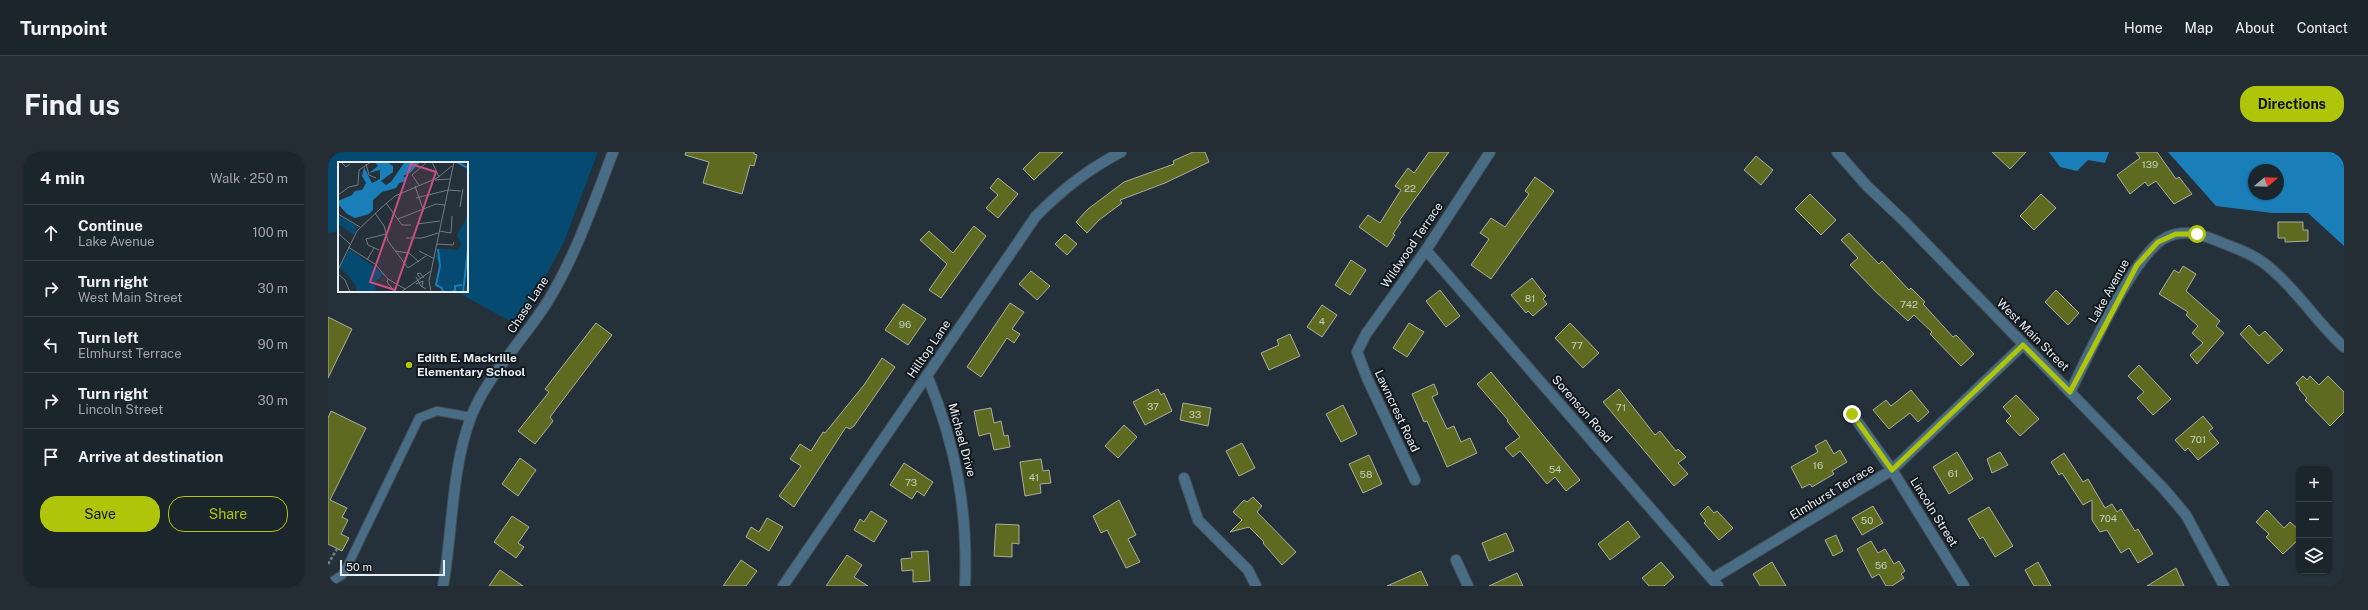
<!DOCTYPE html>
<html lang="en">
<head>
<meta charset="utf-8">
<style>
  body { margin:0; font-family:"Public Sans",sans-serif; background:#242d34; color:#f1f3f6 }
  .controls { position:absolute; right:12px; bottom:12px; display:grid; overflow:hidden; border-radius:8px; box-shadow:0 1px 3px #0004 }
  .controls button { width:36px; height:36px; display:grid; place-items:center; padding:0; border:0; border-bottom:1px solid #394248; background:#1b252c; color:#f1f3f6; font:20px sans-serif }
  .compass { position:absolute; left:1920px; top:12px; width:36px; height:36px; border-radius:50%; background:#1b252c; box-shadow:0 1px 3px #0004; rotate:71deg }
  .scale { position:absolute; left:12px; bottom:10px; width:105px; box-sizing:border-box; padding-left:4px; border:2px solid #e6eef4; border-top:0; font-size:11px; line-height:14px; white-space:nowrap; color:#e6eef4; -webkit-text-stroke:3px #12181c; paint-order:stroke }
  .stop { position:absolute; width:12px; height:12px; margin:-9px; border:3px solid #aec50a; border-radius:50%; background:#fff }
  .stop.end { background:#aec50a; border-color:#fff; box-shadow:0 1px 4px #0008 }
  .list { margin:0; padding:0; list-style:none }
  h2 { display:flex; justify-content:space-between; align-items:center; height:52px; margin:0; padding:0 16px; font-size:17px }
  h2 small { font-size:13px; font-weight:400; color:#a0a5a9 }
  .list li { display:grid; grid-template-columns:26px 1fr auto; gap:12px; align-items:center; box-sizing:border-box; height:56px; padding:0 16px; border-top:1px solid #394248 }
  .list b { display:block; font-size:15px; white-space:nowrap }
  .list p { margin:0; font-size:13px; white-space:nowrap; color:#a0a5a9 }
  .list em { font-size:13px; font-style:normal; color:#a0a5a9 }
  .actions { display:flex; gap:8px; padding:12px 16px }
  .actions a { flex:1; padding:9px 0; border:1px solid #aec50a; border-radius:16px; text-align:center; font-size:14px; color:#aec50a }
  .actions .main { background:#aec50a; color:#111 }
  .icon { flex:none; width:22px; height:22px; fill:none; stroke:currentColor; stroke-width:2; stroke-linecap:round; stroke-linejoin:round }
  .map { position:relative; flex:none; width:2016px; height:434px; overflow:hidden; border-radius:16px }
  header { display:flex; align-items:center; gap:24px; box-sizing:border-box; height:56px; padding:0 20px; background:#1b252c; border-bottom:1px solid #394248 }
  header strong { font-size:19px }
  nav { display:flex; gap:22px; margin-inline-start:auto; font-size:14px }
  .intro { display:flex; align-items:center; justify-content:space-between; box-sizing:border-box; height:96px; padding:0 24px }
  h1 { margin:0; font-size:28px }
  .button { padding:10px 18px; border-radius:16px; background:#aec50a; color:#111; font-size:14px; font-weight:700 }
  main { display:flex; gap:24px; padding:0 24px }
  aside { flex:1; background:#1b252c; border-radius:16px; box-shadow:0 1px 3px #0004 }
  .map>svg:first-child { display:block }
</style>
</head>
<body>
<header>
<strong>Turnpoint</strong>
<nav><a>Home</a><a>Map</a><a>About</a><a>Contact</a></nav>
</header>
<div class="intro"><h1>Find us</h1><a class="button">Directions</a></div>
<main>
<aside>
<h2>4 min<small>Walk · 250 m</small></h2>
<ul class="list">
<li><svg class="icon" aria-label="ahead" viewBox="0 0 24 24"><path d="M12 20V5M6 11l6-6 6 6"/></svg><div><b>Continue</b><p>Lake Avenue</p></div><em>100 m</em></li>
<li><svg class="icon" aria-label="right" viewBox="0 0 24 24"><path d="M7 20v-9h11M14 6l5 5-5 5"/></svg><div><b>Turn right</b><p>West Main Street</p></div><em>30 m</em></li>
<li><svg class="icon" aria-label="left" viewBox="0 0 24 24"><path d="M17 20v-9H6M10 6l-5 5 5 5"/></svg><div><b>Turn left</b><p>Elmhurst Terrace</p></div><em>90 m</em></li>
<li><svg class="icon" aria-label="right" viewBox="0 0 24 24"><path d="M7 20v-9h11M14 6l5 5-5 5"/></svg><div><b>Turn right</b><p>Lincoln Street</p></div><em>30 m</em></li>
<li><svg class="icon" aria-label="arrive" viewBox="0 0 24 24"><path d="M6 21V4h12l-3 4 3 4H6"/></svg><div><b>Arrive at destination</b></div></li>
</ul>
<div class="actions"><a class="main">Save</a><a>Share</a></div>
</aside>
<div class="map">
<svg width="2016" height="434" viewBox="0 0 2016 434">
  <rect width="100%" height="100%" fill="#24313a"/>
  <!-- green -->
  <path fill="#044a71" d="M 0,0 L 270,0 L 236,90 L 191,174 L 127,139 L 139,139 L 139,11 L 11,11 L 11,79 L 0,81 Z"/>
  <!-- water -->
  <path fill="#1a7eb9" fill-rule="evenodd" d="M 1721,0 L 1781,0 L 1777,11 L 1760,8 L 1749,19 L 1732,15 Z
    M 1840,0 L 2016,0 L 2016,94 L 1980,61 L 1944,61 L 1888,54 ZM 1926,18 L 1950,18 L 1950,42 L 1926,42 Z"/>
  <!-- building -->
  <path fill="#5e6a1f" stroke="#aaae9d" d="M 358,0 L 426,0 L 426,2 L 429,3 L 426,14 L 422,13 L 414,42 L 375,31 L 381,10 L 357,3 Z
    M 712,0 L 735,0 L 706,28 L 695,17 Z
    M 865,0 L 877,0 L 881,10 L 837,31 L 792,48 L 794,51 L 771,68 L 759,81 L 748,70 L 760,57 L 796,30 L 846,12 L 845,9 Z
    M 1101,0 L 1121,0 L 1071,69 L 1073,70 L 1065,82 L 1067,83 L 1059,95 L 1031,75 L 1040,63 L 1052,71 L 1073,38 L 1067,34 L 1080,16 L 1086,21 Z
    M 1664,0 L 1698,0 L 1682,17 Z
    M 1808,0 L 1829,0 L 1848,27 L 1851,25 L 1864,42 L 1846,52 L 1828,29 L 1820,34 L 1817,30 L 1802,42 L 1789,23 L 1812,6 Z
    M 1428,4 L 1445,18 L 1433,33 L 1416,18 Z
    M 1207,25 L 1226,39 L 1163,127 L 1143,113 L 1161,87 L 1152,81 L 1163,66 L 1177,75 L 1201,42 L 1197,39 Z
    M 670,26 L 690,42 L 670,66 L 658,56 L 670,43 L 662,36 Z
    M 1482,42 L 1508,68 L 1493,83 L 1467,57 Z
    M 1713,42 L 1728,56 L 1706,78 L 1692,64 Z
    M 1950,70 L 1975,70 L 1975,78 L 1980,78 L 1980,89 L 1957,90 L 1957,86 L 1950,86 Z
    M 646,74 L 658,84 L 613,146 L 601,138 L 619,112 L 592,88 L 601,79 L 625,101 Z
    M 1521,81 L 1551,112 L 1554,109 L 1581,138 L 1583,136 L 1597,150 L 1595,152 L 1625,185 L 1628,183 L 1646,202 L 1633,214 L 1602,182 L 1604,180 L 1586,163 L 1580,169 L 1549,141 L 1522,113 L 1530,106 L 1513,88 Z
    M 737,82 L 749,92 L 739,103 L 727,92 Z
    M 1023,108 L 1038,118 L 1022,143 L 1007,133 Z
    M 1855,114 L 1868,122 L 1858,139 L 1892,169 L 1888,174 L 1896,181 L 1869,212 L 1862,203 L 1875,191 L 1864,181 L 1870,174 L 1858,163 L 1860,160 L 1831,142 L 1846,118 L 1851,121 Z
    M 703,119 L 722,134 L 709,148 L 691,132 Z
    M 1204,126 L 1218,144 L 1215,147 L 1219,152 L 1205,164 L 1200,159 L 1198,161 L 1183,143 Z
    M 1112,138 L 1132,164 L 1118,175 L 1098,149 Z
    M 1728,138 L 1751,161 L 1740,173 L 1717,150 Z
    M 682,151 L 696,160 L 684,177 L 692,182 L 686,191 L 679,186 L 653,225 L 639,215 Z
    M 575,152 L 598,167 L 580,193 L 557,178 Z
    M 994,153 L 1009,163 L 994,185 L 979,175 Z
    M 0,165 L 24,177 L 0,226 Z
    M 268,171 L 284,183 L 222,265 L 225,269 L 207,292 L 190,279 L 221,240 L 217,237 Z
    M 1081,171 L 1096,180 L 1079,205 L 1065,196 Z
    M 1242,171 L 1271,201 L 1255,216 L 1227,186 Z
    M 1921,173 L 1931,184 L 1937,179 L 1955,198 L 1940,212 L 1912,182 Z
    M 962,182 L 972,204 L 941,218 L 933,201 L 951,193 L 949,188 Z
    M 554,206 L 567,215 L 526,274 L 522,277 L 518,275 L 466,355 L 451,344 L 473,314 L 462,307 L 472,292 L 483,299 L 495,280 L 497,281 L 536,233 Z
    M 1811,213 L 1843,247 L 1825,263 L 1809,246 L 1816,240 L 1800,224 Z
    M 1163,220 L 1252,328 L 1238,339 L 1227,325 L 1219,332 L 1192,299 L 1185,305 L 1177,296 L 1192,285 L 1179,269 L 1180,268 L 1149,232 Z
    M 1975,224 L 1979,228 L 1982,224 L 1991,233 L 2000,224 L 2016,240 L 2016,260 L 2002,274 L 1977,248 L 1979,246 L 1971,237 L 1972,236 L 1968,231 Z
    M 1106,232 L 1110,242 L 1104,245 L 1119,277 L 1126,274 L 1133,290 L 1142,286 L 1149,301 L 1119,315 L 1099,269 L 1096,270 L 1084,242 Z
    M 830,237 L 833,243 L 836,241 L 844,259 L 817,273 L 805,250 Z
    M 1291,237 L 1327,283 L 1332,279 L 1348,299 L 1350,297 L 1358,305 L 1350,311 L 1360,322 L 1346,334 L 1275,250 Z
    M 1583,238 L 1601,260 L 1590,270 L 1582,261 L 1561,277 L 1545,258 L 1558,248 L 1563,254 Z
    M 1688,243 L 1711,267 L 1692,284 L 1678,269 L 1683,264 L 1675,255 Z
    M 855,251 L 883,256 L 880,274 L 852,268 Z
    M 1015,253 L 1029,282 L 1013,290 L 998,262 Z
    M 663,256 L 666,271 L 673,269 L 676,284 L 680,283 L 682,295 L 666,298 L 662,281 L 651,284 L 646,259 Z
    M 3,259 L 38,276 L 2,348 L 19,356 L 14,365 L 20,368 L 13,382 L 21,386 L 14,399 L 0,392 L 0,266 Z
    M 1875,264 L 1885,276 L 1881,279 L 1891,291 L 1870,308 L 1860,296 L 1857,299 L 1847,288 Z
    M 796,273 L 809,285 L 790,306 L 777,294 Z
    M 1498,288 L 1506,302 L 1512,298 L 1519,310 L 1504,319 L 1506,322 L 1484,335 L 1482,332 L 1474,336 L 1463,315 L 1490,300 L 1487,294 Z
    M 914,291 L 927,316 L 911,324 L 898,299 Z
    M 1629,300 L 1645,327 L 1621,342 L 1605,315 Z
    M 1672,300 L 1680,313 L 1664,321 L 1659,307 Z
    M 1736,301 L 1755,330 L 1760,327 L 1777,356 L 1784,352 L 1789,360 L 1793,357 L 1807,379 L 1810,377 L 1825,402 L 1810,411 L 1801,396 L 1793,401 L 1779,378 L 1772,380 L 1764,368 L 1764,348 L 1755,353 L 1734,321 L 1731,323 L 1723,310 Z
    M 1041,303 L 1054,332 L 1035,341 L 1021,312 Z
    M 192,306 L 208,318 L 190,344 L 174,332 Z
    M 713,307 L 715,319 L 721,318 L 723,331 L 712,332 L 713,341 L 697,344 L 692,310 Z
    M 576,311 L 605,330 L 596,344 L 589,339 L 584,347 L 562,333 Z
    M 925,345 L 934,354 L 929,360 L 968,400 L 954,413 L 935,391 L 936,390 L 921,375 L 902,380 L 914,368 L 905,360 L 916,348 L 919,350 Z
    M 791,348 L 808,383 L 800,387 L 812,410 L 798,416 L 779,378 L 773,381 L 765,364 Z
    M 1380,354 L 1386,361 L 1389,359 L 1405,376 L 1391,388 L 1376,371 L 1378,369 L 1372,362 Z
    M 1545,354 L 1555,371 L 1534,383 L 1524,366 Z
    M 1661,355 L 1685,394 L 1667,405 L 1655,385 L 1652,387 L 1640,367 Z
    M 1939,358 L 1956,376 L 1962,370 L 1971,378 L 1971,387 L 1955,402 L 1938,385 L 1941,382 L 1928,370 Z
    M 543,359 L 559,369 L 546,390 L 526,378 L 532,367 L 536,370 Z
    M 184,364 L 201,375 L 190,391 L 196,395 L 188,406 L 166,390 Z
    M 439,366 L 455,375 L 441,399 L 418,385 L 423,375 L 431,380 Z
    M 1300,369 L 1312,385 L 1282,408 L 1270,392 Z
    M 668,372 L 691,373 L 691,392 L 684,391 L 684,405 L 666,404 Z
    M 1178,381 L 1186,399 L 1161,409 L 1154,391 Z
    M 1508,383 L 1515,399 L 1505,404 L 1497,388 Z
    M 1543,389 L 1550,401 L 1557,397 L 1566,412 L 1571,409 L 1577,419 L 1573,422 L 1576,426 L 1564,434 L 1558,434 L 1551,422 L 1544,426 L 1529,397 Z
    M 600,399 L 602,429 L 585,430 L 585,418 L 574,419 L 573,407 L 584,406 L 583,400 Z
    M 519,403 L 534,413 L 526,425 L 540,434 L 498,434 Z
    M 413,408 L 429,419 L 418,434 L 395,434 Z
    M 1333,410 L 1346,425 L 1336,434 L 1321,434 L 1314,426 Z
    M 1444,410 L 1458,434 L 1432,434 L 1425,422 Z
    M 1710,410 L 1723,434 L 1706,434 L 1697,418 Z
    M 1848,416 L 1856,434 L 1819,434 Z
    M 172,418 L 195,434 L 161,434 Z
    M 1093,419 L 1100,434 L 1059,434 Z
    M 1189,421 L 1195,434 L 1161,434 Z"/>
  <g fill="none" stroke-linecap="round" stroke-linejoin="round">
    <defs>
      <path id="service" d="M 0,432 L 14,423 L 19,415 L 91,266 L 109,259 L 143,265"/>
      <path id="minor" d="M 1098,98 L 1390,434
        M 599,223 C 628,294 640,357 637,434
        M 1742,240 C 1760,205 1806,100 1839,85 C 1859,76 1878,84 1897,92 C 1912,98 1929,104 1942,116 C 1970,139 1989,171 2016,195
        M 1524,262 L 1564,318 L 1636,434
        M 856,326 L 870,368 L 920,418 L 928,434
        M 1087,328 L 1039,226 L 1029,200 L 1038,182 L 1098,98 L 1162,0
        M 1128,408 L 1140,434
        M 1384,427 L 1564,318 L 1695,193
        M 115,434 C 125,378 123,318 143,265 C 158,225 197,186 220,149 C 248,103 266,50 285,0
        M 455,434 L 708,64 C 735,37 759,18 793,0"/>
      <path id="tertiary" d="M 1509,0 L 1539,34 L 1575,68 L 1836,337 L 1858,363 L 1896,434"/>
    </defs>
    <!-- service casing -->
    <use href="#service" stroke="#434f58" stroke-width="10"/>
    <!-- minor casing -->
    <use href="#minor" stroke="#434f58" stroke-width="12"/>
    <!-- tertiary casing -->
    <use href="#tertiary" stroke="#434f58" stroke-width="12"/>
    <!-- path -->
    <path stroke="#778289" stroke-width="2.5" stroke-dasharray="3 2" stroke-linecap="butt" d="M 0,412 L 9,397"/>
    <!-- service -->
    <use href="#service" stroke="#4a6d86" stroke-width="8"/>
    <!-- minor -->
    <use href="#minor" stroke="#4a6d86" stroke-width="10"/>
    <!-- tertiary -->
    <use href="#tertiary" stroke="#4a6d86" stroke-width="10"/>
  </g>
  <g fill="none" stroke-linecap="round" stroke-linejoin="round">
    <!-- route -->
    <path stroke="#aec50a" stroke-width="5" d="M 1524,262 L 1564,318 L 1695,193 L 1742,240 L 1809,113 L 1830,90 L 1848,82 L 1869,82"/>
  </g>
  <!-- markers -->
  <circle fill="#aec50a" stroke="#12181c" stroke-width="1.5" cx="81" cy="213" r="4"/>
  <g text-anchor="middle" stroke-width="4" stroke-linejoin="round" paint-order="stroke">
    <!-- number labels -->
    <g font-size="10" fill="#c4cdbf">
      <text x="1822" y="16">139</text>
      <text x="1082" y="40">22</text>
      <text x="1202" y="150">81</text>
      <text x="1581" y="156">742</text>
      <text x="994" y="173">4</text>
      <text x="577" y="176">96</text>
      <text x="1249" y="197">77</text>
      <text x="825" y="258">37</text>
      <text x="1293" y="259">71</text>
      <text x="867" y="266">33</text>
      <text x="1870" y="291">701</text>
      <text x="1490" y="317">16</text>
      <text x="1227" y="321">54</text>
      <text x="1625" y="325">61</text>
      <text x="1038" y="326">58</text>
      <text x="706" y="329">41</text>
      <text x="583" y="334">73</text>
      <text x="1780" y="370">704</text>
      <text x="1539" y="372">50</text>
      <text x="1553" y="417">56</text>
    </g>
    <!-- street labels -->
    <g font-size="12" fill="#e6eef4" stroke="#12181c">
      <text transform="translate(1084 93) rotate(-56)" y="4">Wildwood Terrace</text>
      <text transform="translate(1781 139) rotate(-61)" y="4">Lake Avenue</text>
      <text transform="translate(200 153) rotate(-57)" y="4">Chase Lane</text>
      <text transform="translate(1705 183) rotate(45)" y="4">West Main Street</text>
      <text transform="translate(601 197) rotate(-56)" y="4">Hilltop Lane</text>
      <text transform="translate(1254 257) rotate(49)" y="4">Sorenson Road</text>
      <text transform="translate(1069 259) rotate(65)" y="4">Lawncrest Road</text>
      <text transform="translate(634 288) rotate(75)" y="4">Michael Drive</text>
      <text transform="translate(1504 340) rotate(-31)" y="4">Elmhurst Terrace</text>
      <text transform="translate(1606 360) rotate(58)" y="4">Lincoln Street</text>
    </g>
    <!-- poi labels -->
    <g font-size="12" font-weight="bold" fill="#e6eef4" stroke="#12181c" text-anchor="start">
      <text x="89" y="210">Edith E. Mackrille<tspan x="89" dy="14">Elementary School</tspan></text>
    </g>
  </g>
  <!-- overview -->
  <g transform="translate(10 10)">
    <rect width="130" height="130" fill="#24313a"/>
    <path d="M 0,53 L 19,64 L 16,73 L 0,62 ZM 130,53 L 130,109 L 127,130 L 104,130 L 102,125 L 97,123 L 102,101 L 101,98 L 96,97 L 100,91 L 98,86 L 120,88 L 123,82 L 119,73 ZM 11,87 L 46,112 L 37,120 L 38,130 L 19,130 L 17,122 L 2,105 Z" fill="#044a71"/>
    <path d="M 37,0 L 49,0 L 55,4 L 55,10 L 43,19 L 48,23 L 53,20 L 66,1 L 82,0 L 73,10 L 65,14 L 68,16 L 68,19 L 61,21 L 58,26 L 44,30 L 35,38 L 35,48 L 31,52 L 17,56 L 9,52 L 0,42 L 0,39 L 14,33 L 17,29 L 24,28 L 28,21 L 24,14 L 26,5 L 34,21 L 42,17 L 42,8 L 31,11 L 40,4 Z" fill="#1a7eb9"/>
    <path fill="none" stroke="#1a7eb9" stroke-width="2" d="M 119,0 L 130,6M 100,87 L 102,104 L 98,123 L 104,126 L 105,130M 114,130 L 117,128 L 117,124 L 124,123M 125,130 L 130,87"/>
    <path fill="none" stroke="#727d84" stroke-width="1" d="M 3,0 L 8,5 L 12,2M 94,0 L 101,15M 28,2 L 31,13 L 38,16M 97,18 L 112,17M 81,23 L 74,13 L 89,0M 77,24 L 85,47M 0,33 L 11,25 L 20,23 L 21,8 L 33,0M 78,36 L 110,28 L 123,29M 48,41 L 64,63 L 73,63M 122,45 L 125,27M 37,51 L 46,64 L 50,79 L 70,106 L 88,94M 0,52 L 22,65M 60,57 L 98,42 L 107,43M 79,62 L 102,59M 101,69 L 113,71 L 114,54M 0,71 L 12,82M 68,76 L 84,76 L 100,71M 99,82 L 115,83 L 116,80M 10,85 L 37,102 L 50,117 L 67,127M 41,88 L 30,83 L 28,77 L 48,72M 57,89 L 71,91 L 81,100M 81,89 L 95,96M 29,98 L 36,86M 0,108 L 19,69 L 43,46 L 57,34 L 99,16 L 114,4M 0,112 L 7,118 L 12,130M 78,115 L 83,124 L 88,127M 50,117 L 49,120 L 57,130M 83,117 L 79,112 L 82,111 L 86,116M 78,122 L 85,119 L 84,125M 63,130 L 93,109M 93,130 L 91,119 L 116,0M 129,130 L 130,117"/>
    <path fill="#cb4e81" fill-opacity="0.15" stroke="#cb4e81" stroke-width="2" d="M 73,2 L 98,10 L 57,128 L 32,120 Z"/>
    <rect width="130" height="130" fill="none" stroke="#e6eef4" stroke-width="2"/>
  </g>
</svg>
<div class="controls">
<button>+</button>
<button>−</button>
<button><svg class="icon" aria-label="layers" viewBox="0 0 24 24"><path d="M12 4l9 5-9 5-9-5zM3 14l9 5 9-5"/></svg></button>
</div>
<svg class="compass" viewBox="-18 -18 36 36"><path d="M0-13l5 13h-10z" fill="#e53935"/><path d="M0 13l5-13h-10z" fill="#a0a5a9"/></svg>
<div class="scale">50 m</div>
<div class="stop" style="left:1869px;top:82px"></div>
<div class="stop end" style="left:1524px;top:262px"></div>
</div>
</main>
</body>
</html>
